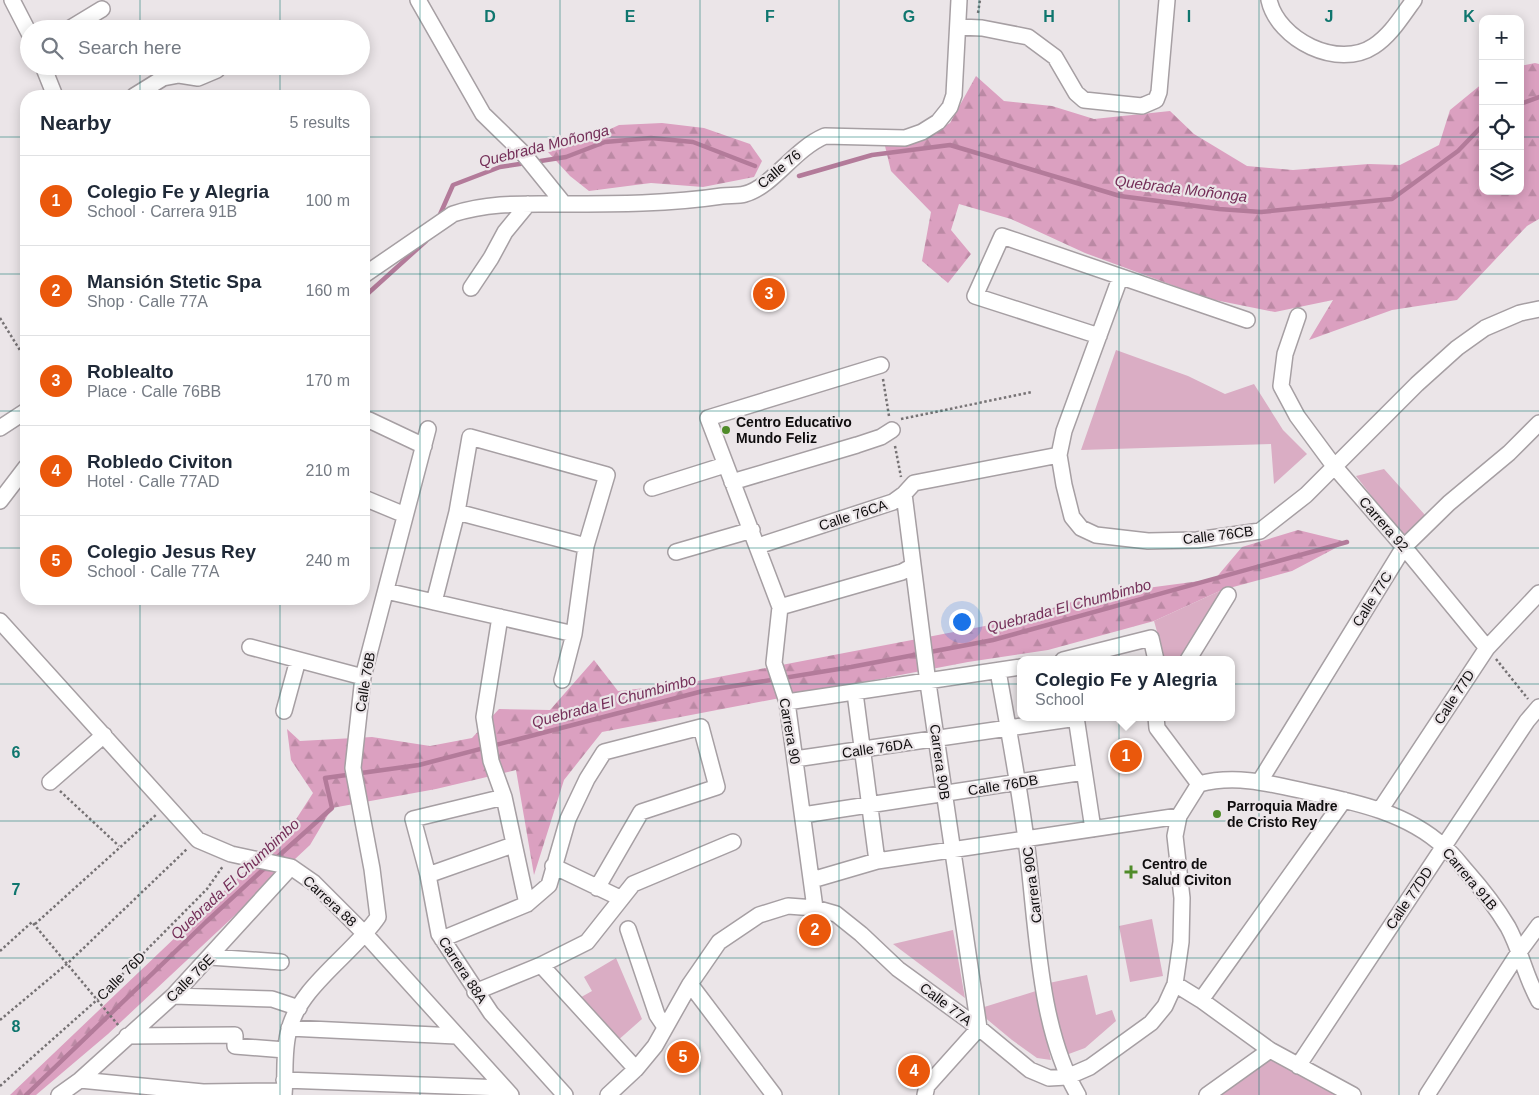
<!DOCTYPE html>
<html lang="en">
<head>
<meta charset="utf-8">
<style>
  body { margin:0; font-family:Helvetica,sans-serif; background:#f6f6f7; color:#1f2937 }
  .controls { position:absolute; right:15px; top:15px; display:grid; overflow:hidden; border-radius:10px; box-shadow:0 2px 12px #0003 }
  .controls button { width:45px; height:45px; display:grid; place-items:center; padding:0; border:0; border-bottom:1px solid #e0e1e3; background:#fff; color:#1f2937; font:25px sans-serif }
  .you { position:absolute; left:961px; top:621px; width:18px; height:18px; margin:-12px; border:4px solid #fff; border-radius:50%; background:#1a73e8; box-shadow:0 0 0 8px #1a73e833 }
  .badge { display:grid; place-items:center; width:32px; height:32px; border-radius:50%; background:#ea580c; color:#fff; font-size:16px; font-weight:700 }
  .pin { position:absolute; translate:-50% -50%; border:2px solid #fff; box-shadow:0 1px 5px #0006 }
  .popup { position:absolute; left:1017px; top:656px; width:218px; height:65px; box-sizing:border-box; display:grid; place-content:center; border-radius:10px; background:#fff; filter:drop-shadow(0 1px 4px #0005); font-size:16px; white-space:nowrap; color:#747a83 }
  .popup b { font-size:19px; color:#1f2937 }
  .popup::after { content:''; position:absolute; left:50%; top:100%; margin-left:-10px; border:10px solid transparent; border-top-color:#fff }
  .list { margin:0; padding:0; list-style:none }
  h2 { display:flex; justify-content:space-between; align-items:center; height:65px; margin:0; padding:0 20px; font-size:21px }
  h2 small { font-size:16px; font-weight:400; color:#747a83 }
  .list li { display:grid; grid-template-columns:32px 1fr auto; gap:15px; align-items:center; box-sizing:border-box; height:90px; padding:0 20px; border-top:1px solid #e0e1e3 }
  .list b { display:block; font-size:19px; white-space:nowrap }
  .list p { margin:0; font-size:16px; white-space:nowrap; color:#747a83 }
  .list em { font-size:16px; font-style:normal; color:#747a83 }
  .icon { flex:none; width:28px; height:28px; fill:none; stroke:currentColor; stroke-width:2; stroke-linecap:round; stroke-linejoin:round }
  .map { position:relative; flex:none; width:1539px; height:1095px; overflow:hidden }
  .search { position:absolute; background:#fff; box-shadow:0 2px 12px #0003; left:20px; top:20px; width:350px; height:55px; display:flex; align-items:center; gap:12px; box-sizing:border-box; padding:0 18px; border-radius:28px; color:#747a83; font-size:19px }
  .panel { position:absolute; background:#fff; box-shadow:0 2px 12px #0003; left:20px; top:90px; width:350px; height:515px; border-radius:20px }
  .map>svg:first-child { display:block }
</style>
</head>
<body>
<div class="map">
<svg width="1539" height="1095" viewBox="0 0 1539 1095">
  <defs>
    <pattern id="forest-firs" width="22" height="20" patternUnits="userSpaceOnUse" patternTransform="scale(1.25)"><rect width="22" height="20" fill="#dba0c0"/><path d="M5 1l3.5 6h-7zM16 11l3.5 6h-7z" fill="#bb89a4"/></pattern>
  </defs>
  <rect width="100%" height="100%" fill="#ebe5e8"/>
  <!-- forest -->
  <path fill="url(#forest-firs)" d="M 1535,63 L 1539,64 L 1539,219 L 1527,226 L 1457,300 L 1392,310 L 1309,340 L 1333,300 L 1275,312 L 1210,299 L 1085,253 L 1011,219 L 959,204 L 951,230 L 971,254 L 948,283 L 922,261 L 931,212 L 891,171 L 885,146 L 916,142 L 950,123 L 976,76 L 1004,101 L 1052,106 L 1094,119 L 1170,111 L 1194,134 L 1247,166 L 1293,170 L 1369,164 L 1400,165 L 1439,145 L 1450,110 L 1483,83 L 1483,191 L 1520,191 L 1520,66 Z
    M 662,123 L 704,128 L 750,144 L 762,161 L 754,177 L 703,187 L 651,183 L 589,191 L 570,176 L 548,152 L 593,137 L 619,125 Z
    M 1298,530 L 1347,542 L 1292,571 L 1222,590 L 1154,621 L 1048,650 L 968,662 L 602,732 L 564,780 L 534,875 L 516,770 L 436,789 L 332,808 L 310,845 L 108,1034 L 36,1095 L 10,1095 L 291,827 L 313,793 L 291,760 L 287,729 L 300,741 L 372,737 L 430,746 L 472,738 L 499,709 L 550,710 L 594,660 L 618,691 L 682,684 L 1011,621 L 1094,595 L 1215,579 L 1242,547 Z"/>
  <!-- park -->
  <path fill="#daadc4" d="M 1116,350 L 1188,376 L 1225,394 L 1254,384 L 1283,430 L 1307,454 L 1274,484 L 1271,444 L 1081,450 Z
    M 1384,469 L 1425,515 L 1405,539 L 1356,476 Z
    M 1222,590 L 1179,660 L 1165,660 L 1154,621 Z
    M 1152,919 L 1163,976 L 1130,982 L 1119,926 Z
    M 953,930 L 965,998 L 893,944 Z
    M 616,958 L 642,1019 L 616,1042 L 576,1000 L 592,991 L 584,977 Z
    M 1087,975 L 1096,1015 L 1112,1010 L 1116,1021 L 1085,1048 L 1066,1055 L 1056,1021 L 1049,983 Z
    M 1036,991 L 1051,1060 L 1037,1058 L 1012,1040 L 983,1016 L 981,1008 Z
    M 1270,1059 L 1341,1095 L 1217,1095 Z"/>
  <g fill="none" stroke-linecap="round" stroke-linejoin="round">
    <!-- stream -->
    <path stroke="#b37b9a" stroke-width="4.5" d="M 1520,104 L 1539,97
      M 534,162 L 566,157 L 605,142 L 651,138 L 693,142 L 755,166
      M 799,176 L 872,155 L 950,145 L 1120,196 L 1219,209 L 1261,212 L 1392,199 L 1458,151 L 1483,125
      M 438,219 L 453,185 L 500,167 L 526,163
      M 364,297 L 426,241
      M 274,860 L 332,808 L 325,778 L 419,765 L 703,691 L 851,667 L 993,640 L 1347,542
      M 26,1095 L 206,922 L 268,865"/>
    <defs>
      <path id="minor" d="M 12,0 L 29,33
        M 418,0 L 483,114 L 522,152 L 564,204
        M 1269,0 C 1278,40 1338,70 1374,46 C 1391,35 1402,16 1414,0
        M 959,27 L 982,28 L 1028,37 L 1055,57 L 1076,93 L 1084,100 L 1142,106 L 1156,100 L 1159,92 L 1167,0
        M 69,29 L 102,9
        M 43,66 L 55,96
        M 134,96 L 163,78 L 179,75 L 198,78 L 217,70
        M 364,275 L 453,214 C 489,202 525,204 562,204 C 615,204 670,204 722,196 C 730,195 738,196 745,194 C 772,187 794,149 825,136 L 905,138 L 922,132 L 938,122 L 950,107 L 954,95 L 959,0
        M 1120,278 L 1064,431 L 1059,455 L 1064,485 L 1072,517 L 1081,528 L 1096,535 L 1148,541 L 1197,540 L 1260,531 L 1306,495 L 1417,384 L 1457,348 L 1485,328 L 1520,313 L 1539,309
        M 471,288 L 491,258 L 505,232 L 528,204
        M 1298,316 L 1285,354 L 1281,386 L 1297,416 L 1334,466 L 1404,547 L 1487,648
        M 1099,336 L 975,296 L 1002,236 L 1247,320
        M 364,422 L 369,420 L 424,446
        M 0,428 L 26,411
        M 732,482 L 857,445 L 881,437 L 892,430
        M 652,488 L 725,465
        M 904,494 L 928,683 L 979,1028 L 927,1086 L 925,1095
        M 364,498 L 405,515
        M 0,501 L 26,467
        M 457,512 L 586,546
        M 758,546 L 893,502 L 904,494 L 914,483 L 1059,455
        M 676,552 L 752,530
        M 386,591 L 574,634
        M 434,602 L 457,512 L 470,437 L 607,475 L 586,546 L 574,634 L 562,680
        M 780,607 L 902,572 L 913,566
        M 500,617 L 484,717 L 491,761 L 504,797 L 527,904
        M 0,621 L 198,840 L 231,854 L 291,867 L 314,883 L 366,935 L 511,1095
        M 250,647 L 363,677
        M 1063,660 L 1151,638 L 1156,660
        M 1188,660 L 1228,595
        M 998,671 C 1008,727 1019,784 1026,840 C 1037,919 1037,1026 1078,1095
        M 855,693 L 877,861
        M 787,702 L 1021,667
        M 284,711 L 298,660
        M 1076,717 L 1093,829
        M 1156,717 L 1157,728 L 1199,784
        M 795,759 L 1077,718
        M 1260,781 L 1404,547 L 1449,503 L 1509,453 L 1539,423
        M 50,782 L 104,735
        M 1199,784 C 1236,774 1272,784 1308,792 C 1355,802 1408,813 1444,847 C 1453,854 1460,864 1467,872 C 1483,890 1496,907 1508,927 C 1521,951 1525,976 1539,1001
        M 504,797 L 413,819 L 428,875 L 439,934 L 491,1013 L 565,1095
        M 1380,810 L 1487,648 L 1539,593
        M 803,815 L 1084,772
        M 553,866 L 620,898
        M 428,875 L 513,845
        M 812,880 L 877,861 L 1179,816
        M 815,908 L 787,702 L 774,663 L 780,607 L 708,418 L 881,365
        M 628,929 L 657,1015 L 665,1027
        M 442,939 L 527,904 L 549,885 L 568,819 L 587,779 L 604,752 L 701,727 L 717,787 L 641,812 L 597,888
        M 210,957 L 281,962
        M 541,965 L 636,1069
        M 690,984 L 774,1095
        M 1175,984 L 1201,1000 L 1270,1050 L 1353,1095
        M 475,992 L 541,965 L 587,942 L 633,884 L 733,842
        M 173,996 L 272,999 L 299,1008
        M 1201,1000 L 1344,800
        M 289,1028 L 456,1036
        M 127,1036 L 235,1035 L 235,1046 L 285,1050
        M 1298,1066 L 1527,721 L 1539,707
        M 80,1080 L 203,1092 L 284,1091
        M 284,1080 L 504,1088 L 502,1092
        M 59,1095 L 80,1080 L 173,996 L 291,867
        M 284,1095 C 286,1073 283,1051 289,1030 C 299,987 353,954 378,917 L 372,869 L 353,768 L 363,677 L 428,429
        M 608,1095 L 636,1069 L 655,1046 L 690,984 L 719,942 L 759,915 L 788,906 L 815,908 L 836,914 L 861,934 L 898,969 L 979,1028 L 1030,1070 L 1049,1078 L 1067,1077 L 1090,1067 L 1151,1023 L 1165,1006 L 1175,984 L 1181,942 L 1182,898 L 1175,836 L 1179,816 L 1199,784
        M 1207,1095 L 1270,1050
        M 1427,1095 L 1519,952 L 1539,925"/>
    </defs>
    <!-- minor casing -->
    <use href="#minor" stroke="#a69fa3" stroke-width="18"/>
    <!-- path -->
    <path stroke="#767274" stroke-width="2.5" stroke-dasharray="2.5 2.5" stroke-linecap="butt" d="M 978,13 L 980,0
      M 0,318 L 26,360
      M 883,379 L 889,416
      M 901,419 L 1032,392
      M 895,446 L 901,477
      M 1496,659 L 1528,699
      M 60,791 L 119,846
      M 35,924 L 157,814
      M 0,951 L 32,922 L 119,1026
      M 0,1020 L 68,963 L 187,849
      M 0,1086 L 98,999 L 207,889 L 223,866"/>
    <!-- minor -->
    <use href="#minor" stroke="#fff" stroke-width="15"/>
  </g>
  <!-- grid -->
  <path fill="none" stroke="#0f766e" stroke-width="1" stroke-opacity="0.55" d="M 140,0 L 140,29M 280,0 L 280,29M 420,0 L 420,1095M 560,0 L 560,1095M 700,0 L 700,1095M 839,0 L 839,1095M 979,0 L 979,1095M 1119,0 L 1119,1095M 1259,0 L 1259,1095M 1399,0 L 1399,1095M 140,66 L 140,96M 280,66 L 280,96M 0,137 L 26,137M 364,137 L 1483,137M 1520,137 L 1539,137M 0,274 L 26,274M 364,274 L 1539,274M 0,411 L 26,411M 364,411 L 1539,411M 0,548 L 26,548M 364,548 L 1539,548M 140,599 L 140,1095M 280,599 L 280,1095M 0,684 L 1539,684M 0,821 L 1539,821M 0,958 L 1539,958"/>
  <!-- markers -->
  <g fill="#4f8b29" stroke="#ebe5e8" stroke-width="2">
    <circle cx="726" cy="430" r="5"/>
    <circle cx="1217" cy="814" r="5"/>
    <path d="M1128.5 864.5h5v5h5v5h-5v5h-5v-5h-5v-5h5z"/>
  </g>
  <g text-anchor="middle" stroke-width="4.5" stroke-linejoin="round" paint-order="stroke">
    <!-- street labels -->
    <g font-size="14" fill="#0f0d0e" stroke="#ebe5e8">
      <text transform="translate(779 169) rotate(-40)" y="5">Calle 76</text>
      <text transform="translate(853 515) rotate(-18)" y="5">Calle 76CA</text>
      <text transform="translate(1384 524) rotate(49)" y="5">Carrera 92</text>
      <text transform="translate(1218 535) rotate(-7)" y="5">Calle 76CB</text>
      <text transform="translate(1372 599) rotate(-58)" y="5">Calle 77C</text>
      <text transform="translate(365 682) rotate(-80)" y="5">Calle 76B</text>
      <text transform="translate(1454 697) rotate(-57)" y="5">Calle 77D</text>
      <text transform="translate(790 731) rotate(80)" y="5">Carrera 90</text>
      <text transform="translate(877 748) rotate(-8)" y="5">Calle 76DA</text>
      <text transform="translate(940 762) rotate(82)" y="5">Carrera 90B</text>
      <text transform="translate(1003 785) rotate(-9)" y="5">Calle 76DB</text>
      <text transform="translate(1470 879) rotate(50)" y="5">Carrera 91B</text>
      <text transform="translate(1032 885) rotate(-97)" y="5">Carrera 90C</text>
      <text transform="translate(1409 898) rotate(-56)" y="5">Calle 77DD</text>
      <text transform="translate(330 901) rotate(43)" y="5">Carrera 88</text>
      <text transform="translate(463 970) rotate(57)" y="5">Carrera 88A</text>
      <text transform="translate(121 976) rotate(-45)" y="5">Calle 76D</text>
      <text transform="translate(190 978) rotate(-45)" y="5">Calle 76E</text>
      <text transform="translate(946 1004) rotate(37)" y="5">Calle 77A</text>
    </g>
    <!-- poi labels -->
    <g font-size="14" font-weight="bold" fill="#0f0d0e" stroke="#ebe5e8" text-anchor="start">
      <text x="736" y="427">Centro Educativo<tspan x="736" dy="16">Mundo Feliz</tspan></text>
      <text x="1227" y="811">Parroquia Madre<tspan x="1227" dy="16">de Cristo Rey</tspan></text>
      <text x="1142" y="869">Centro de<tspan x="1142" dy="16">Salud Civiton</tspan></text>
    </g>
    <!-- water labels -->
    <g font-size="15" font-style="italic" fill="#742e58" stroke="#ebe5e8">
      <text transform="translate(544 146) rotate(-14)" y="5">Quebrada Moñonga</text>
      <text transform="translate(1181 189) rotate(7)" y="5">Quebrada Moñonga</text>
      <text transform="translate(1069 606) rotate(-15)" y="5">Quebrada El Chumbimbo</text>
      <text transform="translate(614 701) rotate(-15)" y="5">Quebrada El Chumbimbo</text>
      <text transform="translate(235 879) rotate(-43)" y="5">Quebrada El Chumbimbo</text>
    </g>
  </g>
  <g font-size="16" text-anchor="middle" font-weight="bold" fill="#0f766e" stroke="#ebe5e8" stroke-width="4.5" stroke-linejoin="round" paint-order="stroke">
    <text x="490" y="22">D</text>
    <text x="630" y="22">E</text>
    <text x="770" y="22">F</text>
    <text x="909" y="22">G</text>
    <text x="1049" y="22">H</text>
    <text x="1189" y="22">I</text>
    <text x="1329" y="22">J</text>
    <text x="1469" y="22">K</text>
    <text x="16" y="758">6</text>
    <text x="16" y="895">7</text>
    <text x="16" y="1032">8</text>
  </g>
</svg>
<div class="controls">
<button>+</button>
<button>−</button>
<button><svg class="icon" aria-label="locate" viewBox="0 0 24 24"><circle cx="12" cy="12" r="6"/><path d="M12 2v4M12 18v4M2 12h4M18 12h4"/></svg></button>
<button><svg class="icon" aria-label="layers" viewBox="0 0 24 24"><path d="M12 4l9 5-9 5-9-5zM3 14l9 5 9-5"/></svg></button>
</div>
<div class="you"></div>
<div class="pin badge" style="left:1126px;top:756px">1</div>
<div class="popup"><b>Colegio Fe y Alegria</b>School</div>
<div class="pin badge" style="left:815px;top:930px">2</div>
<div class="pin badge" style="left:769px;top:294px">3</div>
<div class="pin badge" style="left:914px;top:1071px">4</div>
<div class="pin badge" style="left:683px;top:1057px">5</div>
<div class="search"><svg class="icon" aria-label="search" viewBox="0 0 24 24"><circle cx="10" cy="10" r="6"/><path d="M15 15l6 6"/></svg>Search here</div>
<section class="panel">
<h2>Nearby<small>5 results</small></h2>
<ul class="list">
<li><span class="badge">1</span><div><b>Colegio Fe y Alegria</b><p>School · Carrera 91B</p></div><em>100 m</em></li>
<li><span class="badge">2</span><div><b>Mansión Stetic Spa</b><p>Shop · Calle 77A</p></div><em>160 m</em></li>
<li><span class="badge">3</span><div><b>Roblealto</b><p>Place · Calle 76BB</p></div><em>170 m</em></li>
<li><span class="badge">4</span><div><b>Robledo Civiton</b><p>Hotel · Calle 77AD</p></div><em>210 m</em></li>
<li><span class="badge">5</span><div><b>Colegio Jesus Rey</b><p>School · Calle 77A</p></div><em>240 m</em></li>
</ul>
</section>
</div>
</body>
</html>
